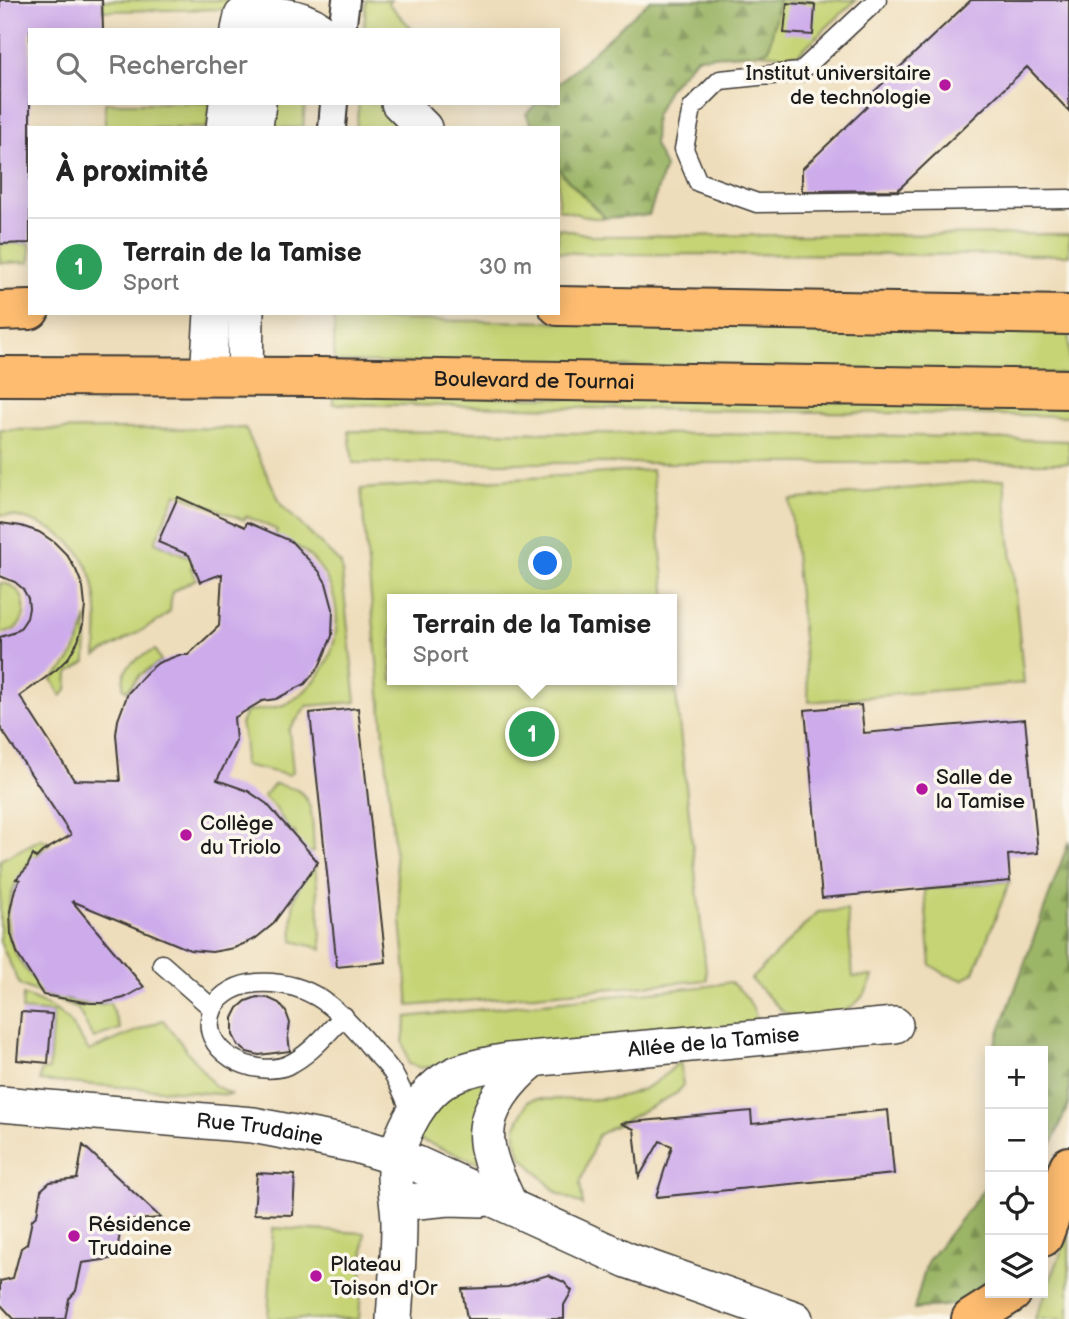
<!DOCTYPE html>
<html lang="fr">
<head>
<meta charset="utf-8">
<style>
  body { margin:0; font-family:"Balsamiq Sans",sans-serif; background:#f2f2f2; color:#222 }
  .controls { position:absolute; right:21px; bottom:21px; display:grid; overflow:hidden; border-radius:0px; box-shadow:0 4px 18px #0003 }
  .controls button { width:63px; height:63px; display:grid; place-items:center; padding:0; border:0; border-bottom:2px solid #e0e0e0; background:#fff; color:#222; font:35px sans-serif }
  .you { position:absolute; left:546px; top:564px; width:24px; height:24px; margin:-18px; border:5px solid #fff; border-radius:50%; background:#1a73e8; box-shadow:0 0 0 10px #1a73e833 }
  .badge { display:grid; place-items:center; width:46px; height:46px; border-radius:50%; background:#1a73e8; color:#fff; font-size:23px; font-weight:700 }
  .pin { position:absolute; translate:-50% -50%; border:4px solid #fff; box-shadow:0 2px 7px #0006 }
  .popup { position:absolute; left:387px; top:594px; width:290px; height:91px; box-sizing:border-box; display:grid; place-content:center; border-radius:0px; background:#fff; filter:drop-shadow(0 2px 5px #0005); font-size:23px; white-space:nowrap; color:#767676 }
  .popup b { font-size:26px; color:#222 }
  .popup::after { content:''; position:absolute; left:50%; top:100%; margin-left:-14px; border:14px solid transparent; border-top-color:#fff }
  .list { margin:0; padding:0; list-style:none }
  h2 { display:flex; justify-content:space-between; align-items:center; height:91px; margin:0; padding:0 28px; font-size:30px }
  h2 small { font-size:23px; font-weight:400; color:#767676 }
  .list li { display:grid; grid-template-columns:46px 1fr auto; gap:21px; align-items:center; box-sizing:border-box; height:98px; padding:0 28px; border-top:2px solid #e0e0e0 }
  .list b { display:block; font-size:26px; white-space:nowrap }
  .list p { margin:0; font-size:23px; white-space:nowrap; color:#767676 }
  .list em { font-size:23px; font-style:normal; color:#767676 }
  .icon { flex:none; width:38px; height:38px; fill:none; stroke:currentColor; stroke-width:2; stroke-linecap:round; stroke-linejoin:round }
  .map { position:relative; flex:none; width:1069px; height:1319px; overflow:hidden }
  .search { position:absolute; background:#fff; box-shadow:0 4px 18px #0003; left:28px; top:28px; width:532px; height:77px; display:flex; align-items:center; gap:18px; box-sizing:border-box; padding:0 24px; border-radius:0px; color:#767676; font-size:26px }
  .panel { position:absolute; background:#fff; box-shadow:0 4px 18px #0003; left:28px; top:126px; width:532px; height:189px; border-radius:0px }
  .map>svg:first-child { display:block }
</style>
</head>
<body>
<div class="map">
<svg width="1069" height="1319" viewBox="0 0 1069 1319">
  <defs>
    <pattern id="forest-firs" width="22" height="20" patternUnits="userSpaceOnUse" patternTransform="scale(1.75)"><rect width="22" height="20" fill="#9cb667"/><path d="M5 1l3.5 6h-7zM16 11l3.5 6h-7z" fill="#7e9354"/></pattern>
  </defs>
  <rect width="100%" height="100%" fill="#fbf7ec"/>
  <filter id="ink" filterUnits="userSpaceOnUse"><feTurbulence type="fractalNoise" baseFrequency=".0143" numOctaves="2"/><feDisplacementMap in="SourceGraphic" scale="14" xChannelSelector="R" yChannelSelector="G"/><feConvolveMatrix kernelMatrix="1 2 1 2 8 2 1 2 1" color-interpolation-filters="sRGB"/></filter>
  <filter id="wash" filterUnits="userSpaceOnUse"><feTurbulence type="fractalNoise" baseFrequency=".00686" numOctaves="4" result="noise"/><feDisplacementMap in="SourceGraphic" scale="28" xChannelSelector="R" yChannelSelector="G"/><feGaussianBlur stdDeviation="1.57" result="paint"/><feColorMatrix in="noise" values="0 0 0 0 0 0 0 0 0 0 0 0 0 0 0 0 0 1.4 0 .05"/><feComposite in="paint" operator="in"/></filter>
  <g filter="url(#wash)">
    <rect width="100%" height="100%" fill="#eeddba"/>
    <!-- green -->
    <path fill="#c6d476" stroke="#717849" stroke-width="2" d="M 102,0 L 236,0 L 235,9 L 103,11 Z
      M 366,0 L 391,0 L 388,3 L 413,30 L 364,30 Z
      M 779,0 L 856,0 L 798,54 L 783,55 L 759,53 L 769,48 Z
      M 105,103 L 210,103 L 207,128 L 105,128 Z
      M 266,103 L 305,103 L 303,128 L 263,128 Z
      M 359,103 L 383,103 L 411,128 L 356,128 Z
      M 558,167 L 564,176 L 605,218 L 593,218 L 558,209 Z
      M 558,228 L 593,236 L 1069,234 L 1069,255 L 595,254 L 558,252 Z
      M 30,243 L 30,262 L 0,263 L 0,244 Z
      M 334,319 L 1069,329 L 1069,374 L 334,362 Z
      M 333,395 L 1069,405 L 1069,416 L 333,404 Z
      M 245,428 L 282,506 L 341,564 L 356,702 L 307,706 L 289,730 L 293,772 L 288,775 L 243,765 L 245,744 L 241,724 L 246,712 C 258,709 277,709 288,703 C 344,671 355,593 304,551 C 296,545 284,541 275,536 L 277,530 L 246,516 L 244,520 L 176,493 L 155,542 L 195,560 L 191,568 L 196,579 L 172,592 L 170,611 L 160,620 L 96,656 C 100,600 100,546 37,523 C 24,519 14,514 0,515 L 0,430 Z
      M 349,431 L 915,436 L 1069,441 L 1069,463 L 353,463 Z
      M 652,470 L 666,599 L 392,599 L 392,680 L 672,680 L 672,657 L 707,980 L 409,1006 L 361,489 Z
      M 1004,479 L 1024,683 L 809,702 L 790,500 Z
      M 0,583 C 32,584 33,634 0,633 Z
      M 87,617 L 86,662 L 68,673 L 67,690 L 61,696 L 52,679 C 74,662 80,643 87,617 Z
      M 155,650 L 161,661 L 140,675 L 127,691 L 123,687 C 122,664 137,658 155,650 Z
      M 275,784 C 282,786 290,787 297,790 C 316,799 312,834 314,852 L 300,853 L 295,832 L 291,832 L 274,806 L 263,796 Z
      M 41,839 L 50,843 C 29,860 12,881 8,909 C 0,964 57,1014 110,1003 L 120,1029 L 93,1038 L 78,1009 L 20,985 L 0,942 L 0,860 Z
      M 315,863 L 322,949 L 293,941 C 291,905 292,891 315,863 Z
      M 1010,881 L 974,972 L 963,980 L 945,974 L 931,965 L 924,889 Z
      M 847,910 L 853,977 L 873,976 C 861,1013 835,1015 801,1022 L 781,1010 L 751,979 L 818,912 Z
      M 730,982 C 744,992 755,1006 757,1023 L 421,1068 L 409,1064 L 403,1041 L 407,1017 L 709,986 Z
      M 23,995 C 64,1012 65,1014 89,1051 L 163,1020 L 214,1085 L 232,1095 L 40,1081 L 41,1070 L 49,1070 L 53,1013 L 22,1010 Z
      M 680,1060 L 683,1086 L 677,1093 L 598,1135 L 580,1183 L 583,1205 L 557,1193 L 521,1156 L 516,1141 L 516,1126 L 528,1101 L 536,1099 C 592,1099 640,1108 680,1060 Z
      M 490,1078 L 482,1164 L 415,1138 L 454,1087 Z
      M 273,1228 L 365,1233 L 359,1319 L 268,1319 Z
      M 1069,1233 L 1069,1319 L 1035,1319 Z"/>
    <!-- forest -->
    <path fill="url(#forest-firs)" stroke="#5c6942" stroke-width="2" d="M 650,0 L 779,0 L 769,49 L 759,53 L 697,57 L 668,89 L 655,116 L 654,145 L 665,167 L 649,215 L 605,218 L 564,176 L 558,167 L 558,128 L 534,128 L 526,114 L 537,103 L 558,103 L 558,84 Z
      M 1069,841 L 1069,1103 L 1043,1166 L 1043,1051 L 993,1051 L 994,1047 Z
      M 990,1130 L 990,1278 L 960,1304 L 914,1309 L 927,1262 L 988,1184 Z"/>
    <g id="blocks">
      <!-- building -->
      <path fill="#ceaceb" d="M 0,0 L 102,0 L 103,30 L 30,30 L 30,243 L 0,244 Z
        M 971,0 L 1069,0 L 1069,111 L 1027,67 L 898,190 L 802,191 L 802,169 L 867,107 L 863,102 Z
        M 787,3 L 815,5 L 813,35 L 784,33 Z
        M 178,497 L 245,527 L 247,522 L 291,541 L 319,571 L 326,583 L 333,609 L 332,636 L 319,667 L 305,684 L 276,699 L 262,701 L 234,718 L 236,741 L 217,780 L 248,791 L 267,804 L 318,862 L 272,925 L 255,939 L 234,948 L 212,952 L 190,950 L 72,901 L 144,987 L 124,998 L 102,1003 L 90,1003 L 43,995 L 18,955 L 11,934 L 10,911 L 15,889 L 20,880 L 16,879 L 26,869 L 33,855 L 36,858 L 42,852 L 71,835 L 0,727 L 0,637 L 13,633 L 21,627 L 27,618 L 29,608 L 28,598 L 23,589 L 15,582 L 0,576 L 0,523 L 21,526 L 39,532 L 54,542 L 67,555 L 76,570 L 83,587 L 85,606 L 83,624 L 78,641 L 69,657 L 56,670 L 20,696 L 74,780 L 120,781 L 116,734 L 118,720 L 128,693 L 147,672 L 158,663 L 179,655 L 188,655 L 219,626 L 222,574 L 200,582 L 189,555 L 158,542 Z
        M 861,705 L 864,733 L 1025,719 L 1038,853 L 1008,855 L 1010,881 L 822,898 L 805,710 Z
        M 358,708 L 386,962 L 337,967 L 310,713 Z
        M 257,997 L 268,998 L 279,1003 L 286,1012 L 290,1023 L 288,1036 L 290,1051 L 259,1055 L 247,1052 L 238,1045 L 233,1035 L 233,1018 L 238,1008 L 246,1001 Z
        M 21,1012 L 52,1014 L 48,1063 L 17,1060 Z
        M 888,1110 L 894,1174 L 656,1197 L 672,1146 L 660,1141 L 639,1177 L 634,1129 L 620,1123 L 751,1111 L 752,1124 Z
        M 83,1145 L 161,1218 L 122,1221 L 117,1251 L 110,1259 L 82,1263 L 76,1291 L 69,1299 L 65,1319 L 14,1319 L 0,1304 L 0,1281 L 13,1278 L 21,1248 L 27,1244 L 32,1220 L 37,1215 L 41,1190 L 50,1182 L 77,1179 Z
        M 257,1173 L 295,1175 L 293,1215 L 254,1214 Z
        M 548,1275 L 564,1282 L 572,1291 L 564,1305 L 564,1319 L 467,1319 L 462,1289 L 508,1287 Z"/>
    </g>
  </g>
  <g filter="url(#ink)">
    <use href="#blocks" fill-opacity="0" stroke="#3c3934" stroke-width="2"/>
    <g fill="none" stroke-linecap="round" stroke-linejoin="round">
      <defs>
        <path id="service" d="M 877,0 L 800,72 L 720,80 L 692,108 L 684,149 L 698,182 L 757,203 L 1069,199
          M 162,964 L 213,1009
          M 344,1016 C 327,1033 310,1055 288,1065 C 255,1079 195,1051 213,1009 C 220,993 240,984 257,983 C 310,980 339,1009 371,1048 C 378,1056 386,1063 392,1072 C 400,1084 406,1101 413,1115"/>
        <path id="pedestrian" d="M 342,30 L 346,0
          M 332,128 L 334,103"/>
        <g id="minor">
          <path d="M 239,30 L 242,16 C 268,14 297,13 320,30"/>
          <path d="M 399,103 L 424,128"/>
          <path d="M 224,128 L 227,103"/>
          <path d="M 255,128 L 258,103"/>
          <path d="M 208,376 L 212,313"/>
          <path d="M 245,377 L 246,313"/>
          <path id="s1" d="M 0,1104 L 253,1125 L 356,1145 L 417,1164 L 627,1260 L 795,1319"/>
          <path d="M 398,1203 L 449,1198 L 482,1199"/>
          <path d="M 509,1204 C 501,1185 489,1163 487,1142 C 483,1109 510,1078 534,1059"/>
          <path id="s2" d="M 394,1319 C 396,1287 399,1255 399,1223 C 399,1205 394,1187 395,1169 C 398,1134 422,1089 456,1074 C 472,1067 491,1064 508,1061 L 895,1025"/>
        </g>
        <g id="primary">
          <path d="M 558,306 L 1069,315"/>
          <path d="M 0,311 L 30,310"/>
          <path id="s3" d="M 0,376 L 319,377 L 1069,389"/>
          <path d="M 1043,1237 L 1069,1166"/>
          <path d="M 971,1319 L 1012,1293"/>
        </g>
        <path id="trunk" d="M 1066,1179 L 1069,1172"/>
      </defs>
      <!-- service casing -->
      <use href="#service" stroke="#3c3934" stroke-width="21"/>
      <!-- pedestrian casing -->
      <use href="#pedestrian" stroke="#3c3934" stroke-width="30"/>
      <!-- minor casing -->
      <use href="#minor" stroke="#3c3934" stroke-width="38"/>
      <!-- primary casing -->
      <use href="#primary" stroke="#3c3934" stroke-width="42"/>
      <!-- trunk casing -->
      <use href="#trunk" stroke="#3c3934" stroke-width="42"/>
      <!-- service -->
      <use href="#service" stroke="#fff" stroke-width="18"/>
      <!-- pedestrian -->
      <use href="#pedestrian" stroke="#fff" stroke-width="26"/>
      <!-- minor -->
      <use href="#minor" stroke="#fff" stroke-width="35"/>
      <!-- primary -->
      <use href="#primary" stroke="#fdbc70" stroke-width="38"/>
      <!-- trunk -->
      <use href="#trunk" stroke="#fdbc70" stroke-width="38"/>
    </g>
  </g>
  <!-- markers -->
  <g fill="#b5179e" stroke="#fbf7ec" stroke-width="2.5">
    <circle cx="945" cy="85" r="7"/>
    <circle cx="922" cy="789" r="7"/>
    <circle cx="186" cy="835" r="7"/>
    <circle cx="74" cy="1236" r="7"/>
    <circle cx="316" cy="1276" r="7"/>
  </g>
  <g text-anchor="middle" stroke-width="7" stroke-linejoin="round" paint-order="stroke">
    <!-- poi labels -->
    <g font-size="21" fill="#1c1c1c" stroke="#fbf7ec" text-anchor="start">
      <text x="931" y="80" text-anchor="end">Institut universitaire<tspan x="931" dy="24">de technologie</tspan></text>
      <text x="936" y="784">Salle de<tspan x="936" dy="24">la Tamise</tspan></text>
      <text x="200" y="830">Collège<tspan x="200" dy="24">du Triolo</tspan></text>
      <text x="88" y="1231">Résidence<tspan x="88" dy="24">Trudaine</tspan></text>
      <text x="330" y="1271">Plateau<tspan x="330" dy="24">Toison d'Or</tspan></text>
    </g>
    <!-- street labels -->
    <g font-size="21" fill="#1c1c1c" stroke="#fbf7ec">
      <text dy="7" stroke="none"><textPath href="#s3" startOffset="534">Boulevard de Tournai</textPath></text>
      <text dy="7" stroke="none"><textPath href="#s2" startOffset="528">Allée de la Tamise</textPath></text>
      <text dy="7" stroke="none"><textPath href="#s1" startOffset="261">Rue Trudaine</textPath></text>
    </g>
  </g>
</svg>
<div class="controls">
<button>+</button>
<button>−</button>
<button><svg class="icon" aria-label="locate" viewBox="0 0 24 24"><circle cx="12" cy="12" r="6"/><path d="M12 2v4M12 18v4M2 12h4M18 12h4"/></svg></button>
<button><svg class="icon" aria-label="layers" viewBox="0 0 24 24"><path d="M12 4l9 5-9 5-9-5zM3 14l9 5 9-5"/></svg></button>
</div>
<div class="you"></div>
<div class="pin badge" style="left:532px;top:734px;background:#2e9e5b">1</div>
<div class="popup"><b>Terrain de la Tamise</b>Sport</div>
<div class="search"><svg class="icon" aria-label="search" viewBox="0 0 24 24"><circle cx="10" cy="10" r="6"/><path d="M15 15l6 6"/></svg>Rechercher</div>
<section class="panel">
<h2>À proximité<small></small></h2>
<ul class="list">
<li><span class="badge" style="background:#2e9e5b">1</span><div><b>Terrain de la Tamise</b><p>Sport</p></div><em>30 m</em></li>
</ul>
</section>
</div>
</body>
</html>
